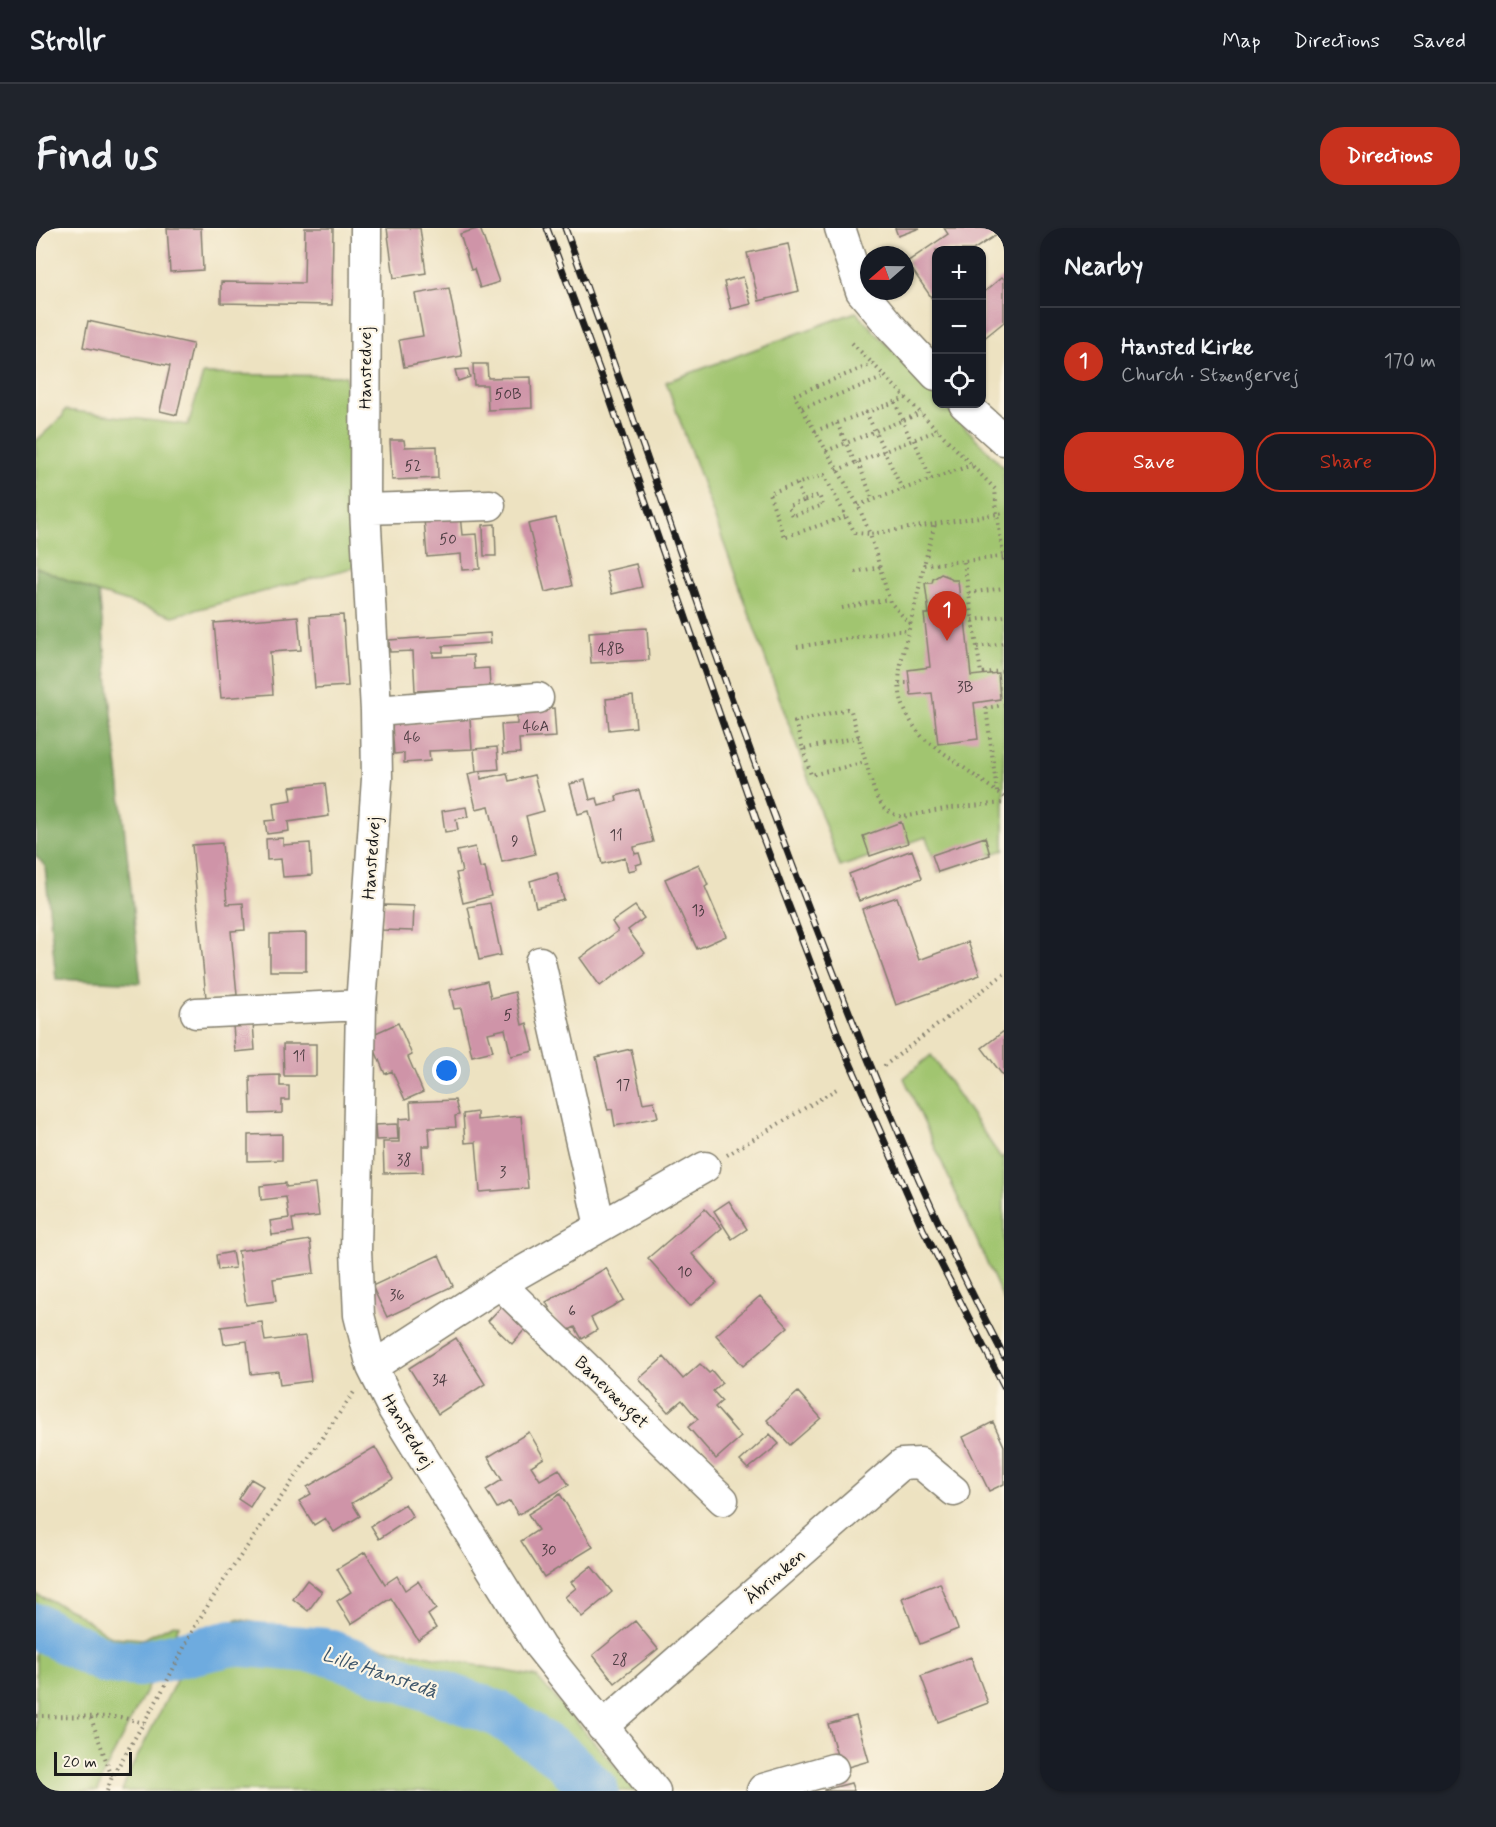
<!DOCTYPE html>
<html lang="en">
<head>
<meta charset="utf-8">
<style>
  body { margin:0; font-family:Mynerve,sans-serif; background:#20242c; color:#f1f3f6 }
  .controls { position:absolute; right:18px; top:18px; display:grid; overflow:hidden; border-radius:12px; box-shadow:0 2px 4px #0004 }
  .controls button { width:54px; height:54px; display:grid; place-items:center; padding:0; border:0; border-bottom:2px solid #363941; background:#171b24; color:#f1f3f6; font:30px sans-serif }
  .compass { position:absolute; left:824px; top:18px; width:54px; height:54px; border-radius:50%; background:#171b24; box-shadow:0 2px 4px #0004; rotate:250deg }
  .scale { position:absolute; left:18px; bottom:15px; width:78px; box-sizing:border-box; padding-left:6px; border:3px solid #1c1c1c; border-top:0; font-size:16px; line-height:21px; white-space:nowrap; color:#1c1c1c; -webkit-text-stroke:4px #fcf5e5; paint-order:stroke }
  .you { position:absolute; left:411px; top:843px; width:21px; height:21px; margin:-15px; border:4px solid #fff; border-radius:50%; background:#1a73e8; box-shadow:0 0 0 9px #1a73e833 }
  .badge { display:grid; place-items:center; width:39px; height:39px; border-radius:50%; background:#c8321e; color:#fff; font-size:20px; font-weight:700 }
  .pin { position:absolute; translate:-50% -50px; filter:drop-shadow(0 2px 3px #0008) }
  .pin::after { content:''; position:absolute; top:32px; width:21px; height:18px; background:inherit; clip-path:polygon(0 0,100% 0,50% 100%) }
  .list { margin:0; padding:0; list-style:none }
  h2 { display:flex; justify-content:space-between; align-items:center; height:78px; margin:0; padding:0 24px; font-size:26px }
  h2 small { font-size:20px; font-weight:400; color:#9ea1a6 }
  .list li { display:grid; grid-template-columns:39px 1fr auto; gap:18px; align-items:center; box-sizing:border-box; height:108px; padding:0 24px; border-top:2px solid #363941 }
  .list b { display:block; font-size:22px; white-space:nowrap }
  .list p { margin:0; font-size:20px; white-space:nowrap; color:#9ea1a6 }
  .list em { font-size:20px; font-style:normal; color:#9ea1a6 }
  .actions { display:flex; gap:12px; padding:18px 24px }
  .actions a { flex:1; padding:14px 0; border:2px solid #c8321e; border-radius:24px; text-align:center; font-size:21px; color:#c8321e }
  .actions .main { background:#c8321e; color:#fff }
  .icon { flex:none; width:33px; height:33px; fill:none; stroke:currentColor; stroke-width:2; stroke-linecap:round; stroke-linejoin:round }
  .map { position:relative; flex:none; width:968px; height:1563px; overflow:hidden; border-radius:24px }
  header { display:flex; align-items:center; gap:36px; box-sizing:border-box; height:84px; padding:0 30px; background:#171b24; border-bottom:2px solid #363941 }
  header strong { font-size:28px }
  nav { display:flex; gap:33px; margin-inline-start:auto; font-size:21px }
  .intro { display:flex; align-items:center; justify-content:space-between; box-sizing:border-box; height:144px; padding:0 36px }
  h1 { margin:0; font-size:42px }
  .button { padding:15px 27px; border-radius:24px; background:#c8321e; color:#fff; font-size:21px; font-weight:700 }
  main { display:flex; gap:36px; padding:0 36px }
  aside { flex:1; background:#171b24; border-radius:24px; box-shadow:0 2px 4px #0004 }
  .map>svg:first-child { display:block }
</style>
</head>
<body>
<header>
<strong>Strollr</strong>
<nav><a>Map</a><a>Directions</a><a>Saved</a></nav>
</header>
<div class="intro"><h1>Find us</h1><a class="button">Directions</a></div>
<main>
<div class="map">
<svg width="968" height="1563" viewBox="0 0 968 1563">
  <rect width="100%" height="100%" fill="#fcf5e5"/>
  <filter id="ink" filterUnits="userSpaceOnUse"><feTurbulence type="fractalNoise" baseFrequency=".0167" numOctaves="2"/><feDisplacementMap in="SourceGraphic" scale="12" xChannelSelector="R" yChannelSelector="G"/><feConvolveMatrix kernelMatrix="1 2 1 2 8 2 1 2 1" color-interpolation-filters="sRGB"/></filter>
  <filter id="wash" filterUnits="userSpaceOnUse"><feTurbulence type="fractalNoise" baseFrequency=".008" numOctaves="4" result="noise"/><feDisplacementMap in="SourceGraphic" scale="24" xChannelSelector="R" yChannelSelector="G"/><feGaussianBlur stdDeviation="1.35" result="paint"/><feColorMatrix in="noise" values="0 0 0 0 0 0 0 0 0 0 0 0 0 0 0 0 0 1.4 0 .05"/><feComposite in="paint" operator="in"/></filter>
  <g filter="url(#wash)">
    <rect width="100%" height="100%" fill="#ede2c1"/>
    <!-- green -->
    <path fill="#a1c56f" stroke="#5e7046" stroke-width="1.5" d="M 820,84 L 900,169 L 900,176 L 907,176 L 968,240 L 968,622 L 902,644 L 890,609 L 804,639 L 630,154 Z
      M 167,146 L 310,148 L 319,339 L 137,388 L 63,365 L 0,339 L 0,213 L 26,189 L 29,182 L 152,197 Z
      M 895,827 L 965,930 L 968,928 L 968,1073 L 868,850 Z
      M 0,1366 L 37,1383 L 75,1409 L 107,1411 L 138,1396 L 143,1397 L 69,1543 L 62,1563 L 0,1563 Z
      M 201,1391 L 501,1449 L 601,1563 L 86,1563 L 94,1543 L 146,1441 Z"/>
    <!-- forest -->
    <path fill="#80aa62" stroke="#4e633f" stroke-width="1.5" d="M 0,339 L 63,365 L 105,755 L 20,751 L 9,638 L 0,628 Z"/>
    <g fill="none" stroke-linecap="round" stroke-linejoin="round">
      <!-- river -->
      <path stroke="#6eabdf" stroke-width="46" d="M 0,1398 L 69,1433 L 103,1436 L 196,1415 L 289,1423 L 463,1486 L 525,1528 L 560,1563"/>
    </g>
    <g id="blocks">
      <!-- building -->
      <path fill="#cf94a8" d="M 131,0 L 165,0 L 167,42 L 134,44 Z
        M 269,0 L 297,0 L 296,77 L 185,75 L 185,54 L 268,55 Z
        M 351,0 L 384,0 L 390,45 L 358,50 Z
        M 444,0 L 463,54 L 444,60 L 438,41 L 435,42 L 424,6 Z
        M 859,0 L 884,0 L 862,8 Z
        M 908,0 L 956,0 L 960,7 L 937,22 L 900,22 L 900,70 L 897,72 L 871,34 L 912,6 Z
        M 752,16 L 763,63 L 723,73 L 711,25 Z
        M 707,49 L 715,76 L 695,81 L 688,54 Z
        M 966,49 L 968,51 L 968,94 L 946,112 L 946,66 Z
        M 413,60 L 426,128 L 368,139 L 363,112 L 387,108 L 379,66 Z
        M 52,93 L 157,116 L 141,187 L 124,183 L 134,138 L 47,119 Z
        M 437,136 L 451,136 L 452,150 L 495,149 L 496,180 L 452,182 L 451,157 L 438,157 Z
        M 432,141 L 434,149 L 422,153 L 419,142 Z
        M 354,212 L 368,212 L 369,219 L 401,218 L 402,250 L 356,252 Z
        M 424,287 L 426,307 L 441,306 L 444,341 L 426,342 L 425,326 L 391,329 L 388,290 Z
        M 520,290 L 536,358 L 509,364 L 492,296 Z
        M 459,296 L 460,328 L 448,328 L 447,297 Z
        M 600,336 L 606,359 L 576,366 L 570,343 Z
        M 905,346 L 913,349 L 916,352 L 922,352 L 925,382 L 928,382 L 935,448 L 962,445 L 964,471 L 938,475 L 942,511 L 902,516 L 896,465 L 875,467 L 872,442 L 894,439 L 888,386 L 893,386 L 889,355 L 896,355 L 897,351 Z
        M 307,387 L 312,458 L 279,460 L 274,389 Z
        M 262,388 L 265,422 L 234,424 L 237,466 L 185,470 L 178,395 Z
        M 611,400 L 613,432 L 555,435 L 553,404 Z
        M 454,405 L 455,415 L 407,418 L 407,424 L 397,424 L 397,429 L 437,427 L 438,441 L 453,440 L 454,459 L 379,463 L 377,423 L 354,424 L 353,412 Z
        M 597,468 L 600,499 L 573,502 L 570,471 Z
        M 518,480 L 520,509 L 483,511 L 484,525 L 467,526 L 465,497 L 481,496 L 481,483 Z
        M 434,491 L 436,521 L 393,523 L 394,533 L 368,535 L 368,525 L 358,526 L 356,496 Z
        M 461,519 L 463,541 L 440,543 L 438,521 Z
        M 444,543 L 445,551 L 471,545 L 473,553 L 498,547 L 508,583 L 490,588 L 499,626 L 466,634 L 453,578 L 440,581 L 432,546 Z
        M 549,552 L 554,572 L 561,570 L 563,578 L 581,573 L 580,568 L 603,562 L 617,614 L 598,619 L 599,626 L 603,625 L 606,635 L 600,637 L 601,641 L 592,643 L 589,630 L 566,636 L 553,583 L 542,586 L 534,556 Z
        M 289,555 L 293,588 L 252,594 L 253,603 L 231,606 L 229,593 L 239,592 L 237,575 L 256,572 L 254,559 Z
        M 430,579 L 432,589 L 420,591 L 422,602 L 409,604 L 406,583 Z
        M 865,594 L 872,615 L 834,628 L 827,608 Z
        M 949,609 L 954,627 L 902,644 L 896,627 Z
        M 247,610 L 247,617 L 274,615 L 276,647 L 247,649 L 245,631 L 231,632 L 230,611 Z
        M 186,615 L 191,676 L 207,675 L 209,702 L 195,703 L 201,767 L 170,770 L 156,617 Z
        M 439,619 L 444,640 L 449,639 L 455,668 L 427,675 L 420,645 L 426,644 L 421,623 Z
        M 876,622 L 886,650 L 823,673 L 813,646 Z
        M 663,636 L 672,657 L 669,659 L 690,708 L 661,721 L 629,651 Z
        M 521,645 L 528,672 L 500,679 L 494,653 Z
        M 861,669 L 883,732 L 932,714 L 944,747 L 860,777 L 826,681 Z
        M 454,675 L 465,727 L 443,732 L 432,679 Z
        M 347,677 L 378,678 L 377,703 L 346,702 Z
        M 599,678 L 608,690 L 592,702 L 609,725 L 564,758 L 544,730 L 582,703 L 576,694 Z
        M 270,705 L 270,743 L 234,743 L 234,706 Z
        M 451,753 L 455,770 L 479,764 L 486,797 L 491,795 L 498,823 L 475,828 L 469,801 L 452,805 L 457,823 L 436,828 L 425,780 L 418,781 L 414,762 Z
        M 217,795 L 219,822 L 199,824 L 197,797 Z
        M 362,795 L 376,827 L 372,829 L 387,864 L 369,872 L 356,843 L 349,846 L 333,808 Z
        M 968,803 L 968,849 L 946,820 Z
        M 247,816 L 280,816 L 280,848 L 248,848 Z
        M 595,821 L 607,875 L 618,873 L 622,889 L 579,898 L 576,881 L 572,882 L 560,829 Z
        M 244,847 L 244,858 L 253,858 L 253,872 L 246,872 L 246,885 L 215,886 L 214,848 Z
        M 419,872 L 423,887 L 419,888 L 420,899 L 393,900 L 394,918 L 386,918 L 387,944 L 348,945 L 347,914 L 363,914 L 363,891 L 375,890 L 374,874 Z
        M 441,884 L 441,892 L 485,888 L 492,960 L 444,964 L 440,914 L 429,915 L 427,886 Z
        M 361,896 L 362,911 L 340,912 L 339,897 Z
        M 246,906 L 246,932 L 212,933 L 212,907 Z
        M 250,955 L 250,959 L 279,956 L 283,988 L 256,991 L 258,1004 L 236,1007 L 234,993 L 253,990 L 250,969 L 225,972 L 224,958 Z
        M 693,973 L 711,1001 L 696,1011 L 678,983 Z
        M 669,981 L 686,1000 L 656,1026 L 681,1055 L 654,1078 L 612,1030 Z
        M 274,1012 L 278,1045 L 237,1051 L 240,1073 L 210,1077 L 202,1023 Z
        M 196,1024 L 199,1040 L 182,1042 L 180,1027 Z
        M 403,1027 L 417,1058 L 351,1089 L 336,1058 Z
        M 570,1040 L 588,1072 L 555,1090 L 561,1102 L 546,1111 L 539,1099 L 527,1105 L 510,1074 Z
        M 724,1068 L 752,1099 L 707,1138 L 680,1107 Z
        M 467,1077 L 491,1099 L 476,1116 L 452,1093 Z
        M 226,1094 L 229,1113 L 269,1108 L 275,1153 L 244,1157 L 242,1143 L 215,1146 L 211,1113 L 188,1116 L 185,1099 Z
        M 420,1110 L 449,1156 L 402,1186 L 373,1140 Z
        M 628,1129 L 647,1151 L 664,1136 L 673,1145 L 676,1143 L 686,1155 L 677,1163 L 686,1173 L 679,1179 L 705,1209 L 680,1231 L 652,1199 L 662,1191 L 646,1172 L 632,1184 L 603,1151 Z
        M 762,1164 L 785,1190 L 754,1217 L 731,1192 Z
        M 957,1194 L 968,1218 L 968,1256 L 953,1263 L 927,1209 Z
        M 493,1204 L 508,1230 L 495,1238 L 504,1252 L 523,1241 L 533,1257 L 482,1287 L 474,1273 L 461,1280 L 450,1262 L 466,1252 L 452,1229 Z
        M 734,1206 L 743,1216 L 712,1241 L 704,1233 Z
        M 339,1219 L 357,1251 L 316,1275 L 324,1288 L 298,1304 L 289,1290 L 278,1297 L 263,1273 L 275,1266 L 271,1259 Z
        M 215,1251 L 227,1258 L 214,1279 L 202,1271 Z
        M 524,1266 L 557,1319 L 508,1349 L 485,1313 L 502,1302 L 492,1286 Z
        M 369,1276 L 377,1289 L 343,1311 L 335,1298 Z
        M 329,1324 L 349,1356 L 361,1348 L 369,1362 L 382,1353 L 400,1381 L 392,1387 L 400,1400 L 382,1412 L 355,1370 L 315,1396 L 301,1373 L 315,1364 L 301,1341 Z
        M 555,1338 L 576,1364 L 546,1389 L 529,1369 L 540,1360 L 535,1354 Z
        M 271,1352 L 286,1364 L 272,1383 L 257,1371 Z
        M 904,1355 L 922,1401 L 884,1416 L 866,1370 Z
        M 599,1393 L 622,1421 L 579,1455 L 557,1427 Z
        M 935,1429 L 952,1475 L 902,1494 L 885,1448 Z
        M 820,1488 L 833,1533 L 805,1541 L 792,1496 Z
        M 815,1555 L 818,1563 L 788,1563 L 788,1562 Z"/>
    </g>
  </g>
  <g filter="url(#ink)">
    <use href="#blocks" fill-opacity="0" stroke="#847f6e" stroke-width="1.5"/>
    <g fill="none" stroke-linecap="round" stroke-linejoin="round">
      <defs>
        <path id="minor" d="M 330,0 L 329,281 L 340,483 L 341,551 L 325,777 L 320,1022 L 323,1087 L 336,1139 L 357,1181 L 504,1419 L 619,1563
          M 804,0 L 825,63 L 856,100 L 900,147
          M 928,176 L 968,212
          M 329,281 L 454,277
          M 340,483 L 502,470
          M 504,734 L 564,998
          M 160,785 L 325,777
          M 464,1056 L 687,1272
          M 336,1139 L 464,1056 L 669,939
          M 566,1499 L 866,1236 L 884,1235 L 918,1263
          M 726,1563 L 727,1561 L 797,1541"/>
      </defs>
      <!-- minor casing -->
      <use href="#minor" stroke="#847f6e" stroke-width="33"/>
      <!-- path -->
      <path stroke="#847f6e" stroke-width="4" stroke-dasharray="1.5 4.5" stroke-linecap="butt" d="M 816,115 L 837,136
        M 859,174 L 875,213
        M 766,180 L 850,149
        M 830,184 L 866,261
        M 801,195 L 819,235
        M 779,203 L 870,170
        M 878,212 L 895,251
        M 790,223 L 885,185
        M 822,234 L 837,272
        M 801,242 L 902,202
        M 761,256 L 767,273 L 752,278 L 756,288 L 787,277 L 783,267 L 767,273
        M 822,277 L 936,237
        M 809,289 L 748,309 L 733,265 L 788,247 L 819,305 L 834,306 L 822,277 L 758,167 L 837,136 L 959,261 L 961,286 L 968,334
        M 899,296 L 968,285
        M 967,329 L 888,337 C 884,357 879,377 874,397 C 862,444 853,470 887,510 L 968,569
        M 928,334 L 945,445 L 967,443 L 968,453
        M 819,344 L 844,339
        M 933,365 L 968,360
        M 806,380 L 853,371
        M 937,392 L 968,388
        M 874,396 L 854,374 L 834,306 L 899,296 L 888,337
        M 761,419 L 859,403 L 872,403
        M 941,419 L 968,415
        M 863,455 L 873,455
        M 963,460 L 968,460
        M 823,509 L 767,521 L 759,494 L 811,481 L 815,483 L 837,559 L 841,570 L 848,580 L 857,586 L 867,589 L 914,580 L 968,575
        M 767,521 L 775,547 L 830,534
        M 961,564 L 950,480 L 968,477
        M 848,838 L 968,746
        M 691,927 L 804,859
        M 0,1488 L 84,1489 L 108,1495
        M 55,1490 L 76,1549
        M 71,1563 L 76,1549 L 124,1467 L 159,1398 L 190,1349 L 318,1164"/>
      <!-- minor -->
      <use href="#minor" stroke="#fff" stroke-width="30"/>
      <defs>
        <path id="rail" d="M 511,0 L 566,149 L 725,605 L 804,812 L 887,1001 L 968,1158
          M 529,0 C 615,234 692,472 782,704 C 837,848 896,991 968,1128"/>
      </defs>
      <!-- rail casing -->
      <use href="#rail" stroke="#1c1c1c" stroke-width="7"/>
      <!-- rail -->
      <use href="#rail" stroke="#fcf5e5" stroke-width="4.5" stroke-dasharray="14" stroke-linecap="butt"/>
    </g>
  </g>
  <g text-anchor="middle" stroke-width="4.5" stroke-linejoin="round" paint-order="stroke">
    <!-- number labels -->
    <g font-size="15" fill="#493a3f">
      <text x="472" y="171">50B</text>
      <text x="377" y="243">52</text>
      <text x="412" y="316">50</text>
      <text x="575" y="426">48B</text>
      <text x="929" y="464">3B</text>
      <text x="500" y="503">46A</text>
      <text x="376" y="514">46</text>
      <text x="580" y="612">11</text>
      <text x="479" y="618">9</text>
      <text x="662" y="687">13</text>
      <text x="472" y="792">5</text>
      <text x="263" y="833">11</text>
      <text x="587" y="862">17</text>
      <text x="368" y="937">38</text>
      <text x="467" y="949">3</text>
      <text x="649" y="1049">10</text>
      <text x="361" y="1072">36</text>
      <text x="536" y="1088">6</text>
      <text x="404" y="1157">34</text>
      <text x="513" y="1327">30</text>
      <text x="584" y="1437">28</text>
    </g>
    <!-- street labels -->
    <g font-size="18" fill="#1c1c1c" stroke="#fcf5e5">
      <text transform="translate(329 140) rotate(-90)" y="6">Hanstedvej</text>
      <text transform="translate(335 630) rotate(-86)" y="6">Hanstedvej</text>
      <text transform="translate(576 1164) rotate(44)" y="6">Banevænget</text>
      <text transform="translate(372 1203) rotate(59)" y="6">Hanstedvej</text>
      <text transform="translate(739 1348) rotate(-41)" y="6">Åbrinken</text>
    </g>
    <!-- water labels -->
    <g font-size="20" font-style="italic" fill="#3d556a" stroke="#fcf5e5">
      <text transform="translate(344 1444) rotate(19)" y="7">Lille Hanstedå</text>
    </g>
  </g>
</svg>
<div class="controls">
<button>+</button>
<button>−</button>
<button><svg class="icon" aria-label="locate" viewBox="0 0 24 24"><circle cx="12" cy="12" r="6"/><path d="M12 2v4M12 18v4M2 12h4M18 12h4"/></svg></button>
</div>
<svg class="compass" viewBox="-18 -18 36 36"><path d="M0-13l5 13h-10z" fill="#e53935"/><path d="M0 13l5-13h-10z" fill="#9ea1a6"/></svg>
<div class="scale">20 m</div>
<div class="you"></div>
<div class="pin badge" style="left:911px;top:413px">1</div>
</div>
<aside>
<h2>Nearby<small></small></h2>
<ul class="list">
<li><span class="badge">1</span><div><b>Hansted Kirke</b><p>Church · Stængervej</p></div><em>170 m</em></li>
</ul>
<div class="actions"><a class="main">Save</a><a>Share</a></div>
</aside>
</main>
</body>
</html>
